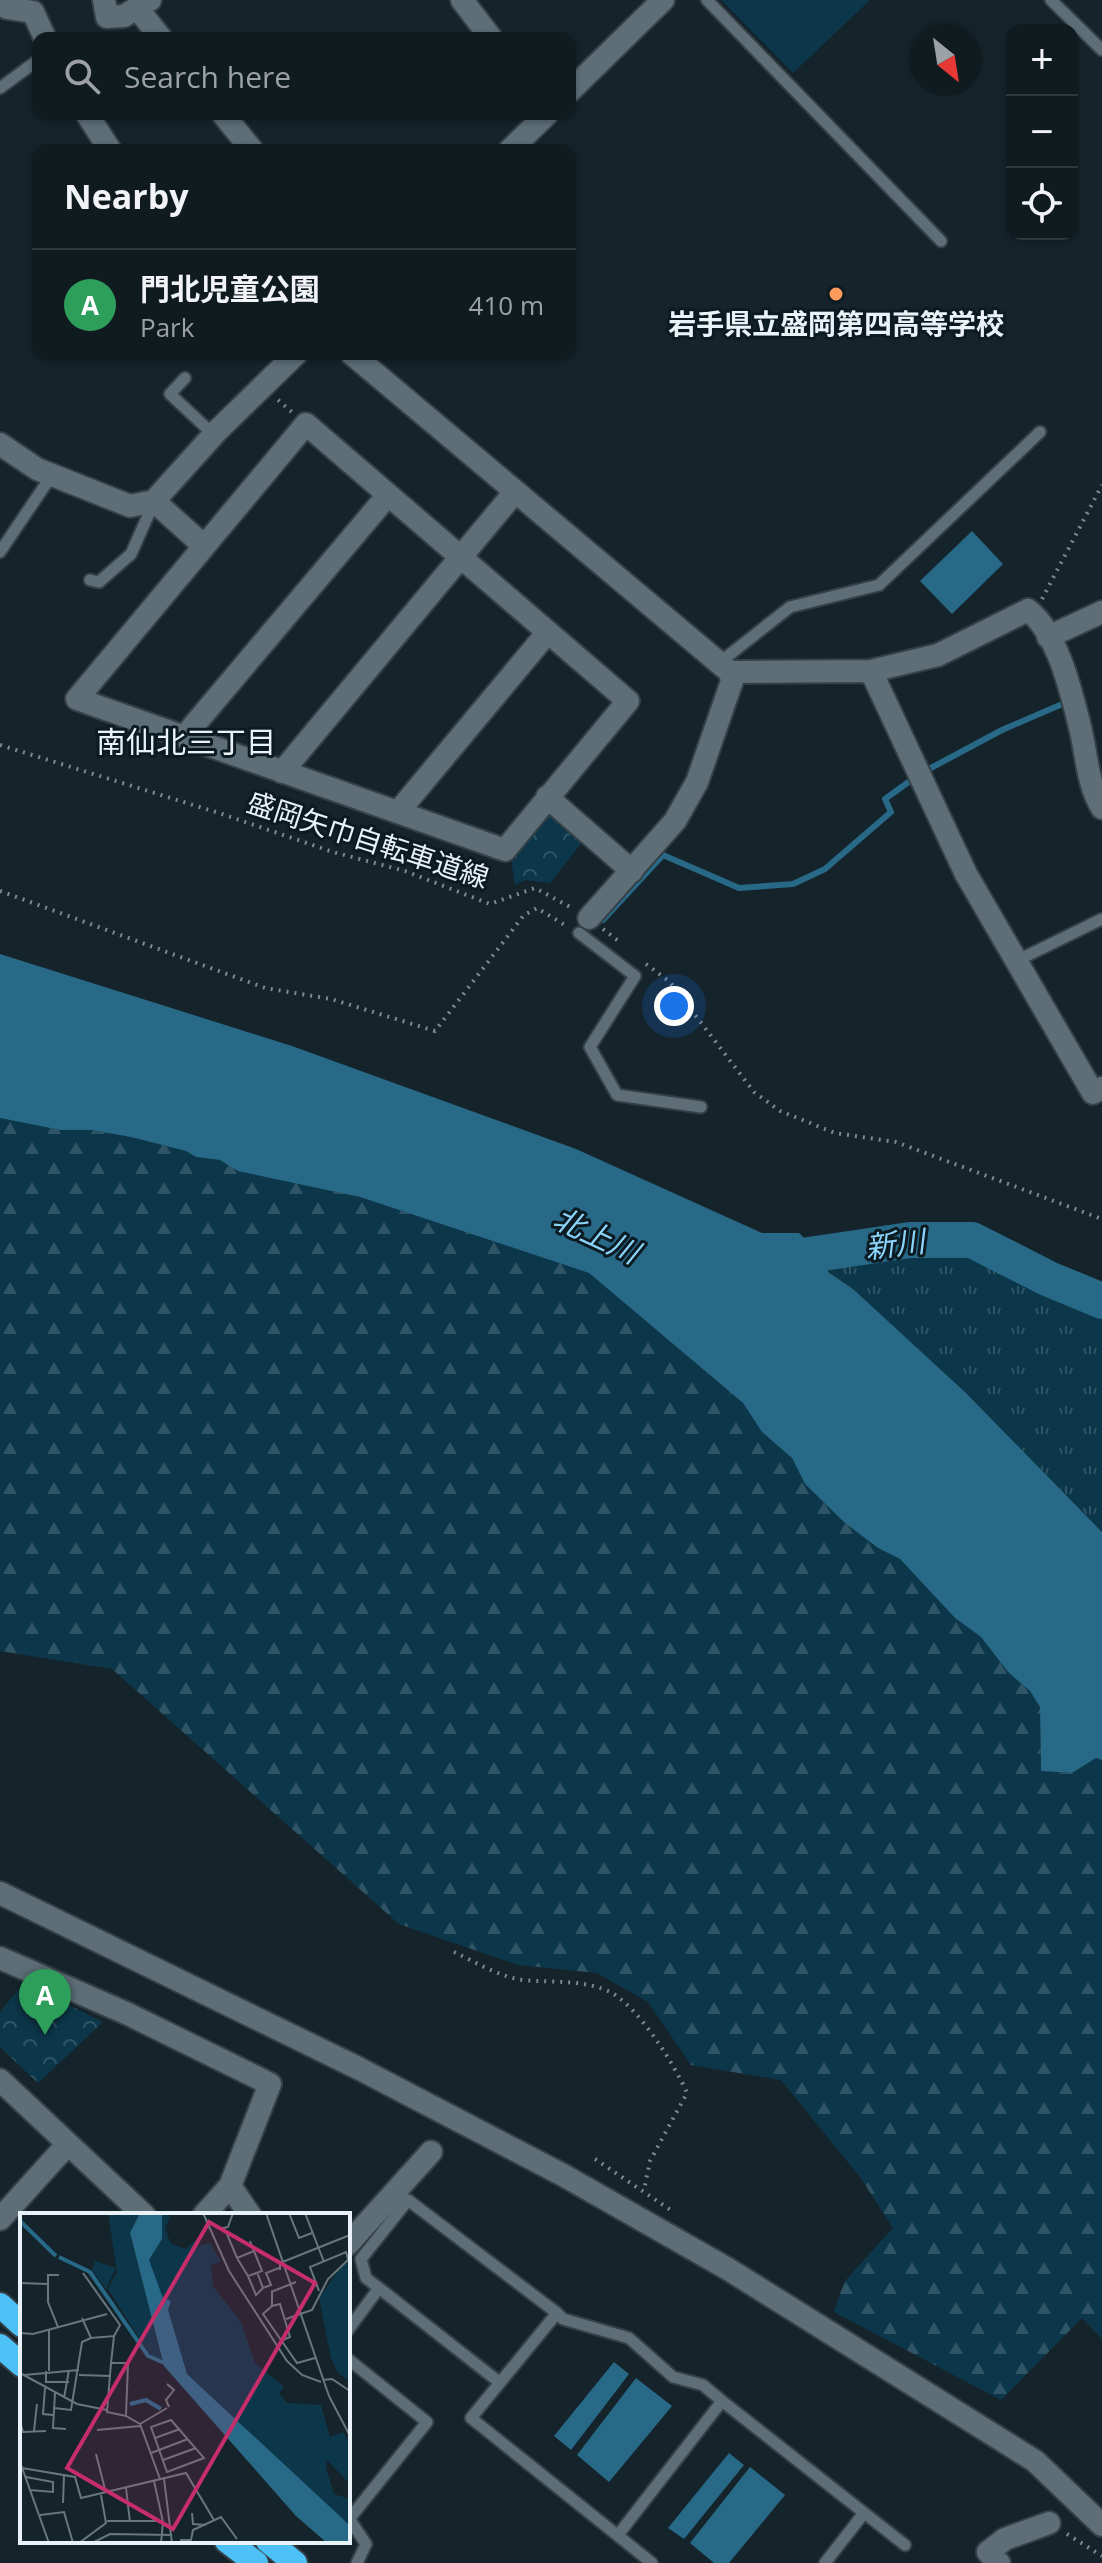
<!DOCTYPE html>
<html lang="en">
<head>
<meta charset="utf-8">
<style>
  body { margin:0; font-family:"Open Sans","Noto Sans JP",sans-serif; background:#1e282d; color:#f1f3f6 }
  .controls { position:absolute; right:24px; top:24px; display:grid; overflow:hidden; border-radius:16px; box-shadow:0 2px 6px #0004 }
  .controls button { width:72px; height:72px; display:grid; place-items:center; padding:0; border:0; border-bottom:2px solid #30393e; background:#101b20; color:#f1f3f6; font:40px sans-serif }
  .compass { position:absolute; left:910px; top:24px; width:72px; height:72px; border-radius:50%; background:#101b20; box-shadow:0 2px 6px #0004; rotate:150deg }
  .you { position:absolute; left:674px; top:1006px; width:28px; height:28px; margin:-20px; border:6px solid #fff; border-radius:50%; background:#1a73e8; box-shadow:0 0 0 12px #1a73e833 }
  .badge { display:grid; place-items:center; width:52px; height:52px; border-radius:50%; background:#ff9b5a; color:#fff; font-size:26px; font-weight:700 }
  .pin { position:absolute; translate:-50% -66px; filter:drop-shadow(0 2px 4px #0008) }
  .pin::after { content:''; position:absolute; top:42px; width:28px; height:24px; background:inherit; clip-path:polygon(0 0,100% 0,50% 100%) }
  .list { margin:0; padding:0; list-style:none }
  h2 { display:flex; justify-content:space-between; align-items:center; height:104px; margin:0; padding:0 32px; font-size:34px }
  h2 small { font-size:26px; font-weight:400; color:#9ca1a5 }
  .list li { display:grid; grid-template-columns:52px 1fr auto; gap:24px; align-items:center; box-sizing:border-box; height:112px; padding:0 32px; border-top:2px solid #30393e }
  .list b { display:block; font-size:30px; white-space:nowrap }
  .list p { margin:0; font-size:26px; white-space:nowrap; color:#9ca1a5 }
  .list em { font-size:26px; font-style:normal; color:#9ca1a5 }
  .icon { flex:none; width:44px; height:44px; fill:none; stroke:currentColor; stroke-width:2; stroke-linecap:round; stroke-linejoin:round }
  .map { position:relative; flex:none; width:1102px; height:2563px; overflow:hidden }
  .search { position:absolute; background:#101b20; box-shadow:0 2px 6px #0004; left:32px; top:32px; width:544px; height:88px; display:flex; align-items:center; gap:20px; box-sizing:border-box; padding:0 28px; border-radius:16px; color:#9ca1a5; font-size:30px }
  .panel { position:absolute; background:#101b20; box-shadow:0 2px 6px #0004; left:32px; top:144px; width:544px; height:216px; border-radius:16px }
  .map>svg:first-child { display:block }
</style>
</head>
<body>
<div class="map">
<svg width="1102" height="2563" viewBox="0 0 1102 2563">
  <defs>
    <pattern id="grass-tufts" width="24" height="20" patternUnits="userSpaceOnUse" patternTransform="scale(2)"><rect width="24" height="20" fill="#0c374a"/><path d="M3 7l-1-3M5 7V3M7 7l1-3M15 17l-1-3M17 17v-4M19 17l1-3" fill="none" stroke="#2f5465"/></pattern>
    <pattern id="forest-firs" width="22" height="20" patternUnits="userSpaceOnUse" patternTransform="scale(2)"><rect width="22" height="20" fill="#0c374a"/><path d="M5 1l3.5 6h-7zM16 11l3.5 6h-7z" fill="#2f5465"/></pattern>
    <pattern id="park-crowns" width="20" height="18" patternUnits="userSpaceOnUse" patternTransform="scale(2)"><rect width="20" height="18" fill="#0c374a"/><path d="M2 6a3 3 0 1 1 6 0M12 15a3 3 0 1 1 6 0" fill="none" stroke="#2f5465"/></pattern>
  </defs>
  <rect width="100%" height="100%" fill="#15242b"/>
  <!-- grass -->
  <path fill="url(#grass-tufts)" d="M 944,1254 L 965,1255 L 1102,1315 L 1102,1532 L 965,1392 L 853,1289 L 828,1272 L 829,1262 Z"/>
  <!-- forest -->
  <path fill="url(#forest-firs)" d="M 0,1118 L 60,1130 L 91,1130 L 131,1137 L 186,1151 L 196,1157 L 220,1160 L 243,1171 L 360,1197 L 589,1273 L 743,1403 L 762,1432 L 792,1458 L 805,1484 L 845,1523 L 878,1548 L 900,1559 L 955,1618 L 981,1637 L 1008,1672 L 1030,1691 L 1040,1706 L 1041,1771 L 1072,1773 L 1096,1758 L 1102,1760 L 1102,2339 L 1082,2318 L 1001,2400 L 834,2312 L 844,2282 L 893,2228 L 860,2177 L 781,2080 L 691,2065 L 648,2002 L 597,1973 L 518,1965 L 399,1924 L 112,1669 L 0,1651 Z"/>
  <!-- park -->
  <path fill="url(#park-crowns)" d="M 553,814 L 584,840 L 550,883 L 525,880 L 515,885 L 511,858 L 543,816 Z
    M 24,1983 L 103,2022 L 38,2083 L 0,2047 L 0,2012 Z"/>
  <!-- garden -->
  <path fill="#0c374a" d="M 721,0 L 870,0 L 793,73 Z"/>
  <!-- water -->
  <path fill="#276987" d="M 972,531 L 1003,564 L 952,614 L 920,581 Z
    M 0,954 L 292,1046 L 576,1149 L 762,1233 L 799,1233 L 829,1262 L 828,1272 L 853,1289 L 965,1392 L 1102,1532 L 1102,1760 L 1096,1758 L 1072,1773 L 1041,1771 L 1040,1707 L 1030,1691 L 1008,1672 L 981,1637 L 955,1618 L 900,1559 L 878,1548 L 845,1523 L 805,1484 L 792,1458 L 762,1432 L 743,1403 L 589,1273 L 360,1197 L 238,1171 L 220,1160 L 196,1157 L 186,1151 L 131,1137 L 91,1130 L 60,1130 L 0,1118 Z
    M 614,2362 L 629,2374 L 571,2450 L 554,2436 Z
    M 636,2378 L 672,2406 L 609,2482 L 577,2455 Z
    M 729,2453 L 744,2465 L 684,2539 L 668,2528 Z
    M 750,2467 L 785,2495 L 729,2563 L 714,2563 L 690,2543 Z"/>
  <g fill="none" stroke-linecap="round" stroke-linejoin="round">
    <!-- stream -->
    <path stroke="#276987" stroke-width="6" d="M 929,769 L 1002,730 L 1060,705
      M 603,920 L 663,855 L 739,888 L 793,884 L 825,869 L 891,812 L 885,799 L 910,781"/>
    <!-- river -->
    <path stroke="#276987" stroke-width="36" d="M 775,1260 L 910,1240 L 972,1240 L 1049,1279 L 1102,1301"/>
    <defs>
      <path id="lane" d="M 707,0 L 941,241
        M 1051,0 L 1102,50
        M 0,88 L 38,60
        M 185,378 L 170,394 L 214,435
        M 0,552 L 52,475
        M 90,580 L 99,582 L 131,554 L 154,502
        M 719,663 L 790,607 L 879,585 L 1040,432
        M 579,933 L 635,976 L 590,1047 L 617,1095 L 701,1107
        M 1016,961 L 1102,919
        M 379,2288 L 366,2278 L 361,2259 L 408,2200 L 557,2313 L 471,2418 L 652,2563
        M 557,2313 L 563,2319 L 629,2338 L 673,2377 L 703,2385 L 722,2401 L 618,2535
        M 348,2330 L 379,2288 L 499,2382
        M 348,2359 L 427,2422 L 350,2518
        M 722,2401 L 905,2545
        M 348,2517 L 366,2544 L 357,2563
        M 825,2563 L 864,2513"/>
      <path id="street" d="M 3,0 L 7,8 L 33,12 L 45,38
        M 104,0 L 107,17 L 124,16 L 150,0
        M 462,0 L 491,38
        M 137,8 L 161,38
        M 570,91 L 663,0
        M 87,114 L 110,150
        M 223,114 L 252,150
        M 510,150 L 547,114
        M 352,354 L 730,672 L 871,671 L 966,874 L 1093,1093 L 1102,1088
        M 306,424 L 628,701 L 505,850 L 77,699 Z
        M 0,444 L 37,469 L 130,506 L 154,501 L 217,431 L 296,354
        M 154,501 L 204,546
        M 1048,637 L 1102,612
        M 871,671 L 938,655 L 1028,610 C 1057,633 1070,687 1079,723 C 1087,752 1086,781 1102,808
        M 184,737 L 388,495
        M 282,772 L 514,493
        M 547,797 L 632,871
        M 398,812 L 548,632
        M 589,918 L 675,821 L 697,782 L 732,681 L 730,672
        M 0,1893 L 358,2068 L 563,2175 L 728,2269 L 1035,2461 L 1102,2525
        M 0,1958 L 128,2014 L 270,2084 L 230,2186
        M 0,2080 L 144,2215
        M 204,2215 L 230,2186 L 250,2215
        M 0,2219 L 66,2146
        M 348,2244 L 431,2152
        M 999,2563 L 988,2552 L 1005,2539 L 1049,2523"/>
      <path id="highway" d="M 0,2305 L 22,2325
        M 0,2346 L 22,2365
        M 227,2541 L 256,2563
        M 268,2541 L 295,2563"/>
    </defs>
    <!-- lane casing -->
    <use href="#lane" stroke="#353f46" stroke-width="15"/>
    <!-- street casing -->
    <use href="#street" stroke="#353f46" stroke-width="26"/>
    <!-- highway casing -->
    <use href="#highway" stroke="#353f46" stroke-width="28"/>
    <!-- path -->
    <path stroke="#7d8a90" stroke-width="4" stroke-dasharray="2 6" stroke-linecap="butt" d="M 278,400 L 293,413
      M 1042,599 L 1102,485
      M 0,745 L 219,813 L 333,852 L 405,871 L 490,904 L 535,888 L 572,908
      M 0,891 L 265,988 L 331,999 L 435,1031 L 524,915 L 537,908 L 568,927
      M 603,929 L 621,943
      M 646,964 L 670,982 L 754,1092 L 780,1111 L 835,1133 L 896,1142 L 1102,1219
      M 454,1952 C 475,1962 500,1977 523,1980 C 553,1983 580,1979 608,1991 C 636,2003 675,2065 687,2093 L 650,2161 L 644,2190
      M 595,2159 L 672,2211
      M 1067,2534 L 1102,2556"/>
    <!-- lane -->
    <use href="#lane" stroke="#5d6e77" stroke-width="11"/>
    <!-- street -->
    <use href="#street" stroke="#5d6e77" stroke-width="22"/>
    <!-- highway -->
    <use href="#highway" stroke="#4dc0f5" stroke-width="24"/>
  </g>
  <!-- markers -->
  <circle fill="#ff9b5a" stroke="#0c1a22" stroke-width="3" cx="836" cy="294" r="8"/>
  <g text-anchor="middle" stroke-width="6" stroke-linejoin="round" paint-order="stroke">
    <!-- poi labels -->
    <g font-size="28" font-weight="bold" fill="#e8f2f7" stroke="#0c1a22">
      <text x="836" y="334">岩手県立盛岡第四高等学校</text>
    </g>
    <!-- street labels -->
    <g font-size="28" fill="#e8f2f7" stroke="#0c1a22">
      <text transform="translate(368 840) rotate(18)" y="10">盛岡矢巾自転車道線</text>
    </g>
    <!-- neighbourhood labels -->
    <g font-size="30" fill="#e8f2f7" stroke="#0c1a22">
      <text x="186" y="753">南仙北三丁目</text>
    </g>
    <!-- water labels -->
    <g font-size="30" font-style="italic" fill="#8cd4fa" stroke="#0c1a22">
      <text transform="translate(596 1236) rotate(25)" y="10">北上川</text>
      <text transform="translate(895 1245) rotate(-7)" y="10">新川</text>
    </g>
  </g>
  <!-- overview -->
  <g transform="translate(20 2213)">
    <rect width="330" height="330" fill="#15242b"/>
    <path d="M 88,0 L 120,0 L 111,26 L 143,149 L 130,142 L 88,76 L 97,59 Z" fill="#0c374a"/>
    <path d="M 142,0 L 150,3 L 145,16 L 151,31 L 166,36 L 176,27 L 178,33 L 190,30 L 201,48 L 191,53 L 193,73 L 221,109 L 235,150 L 264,174 L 259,180 L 267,190 L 301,192 L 310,224 L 323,219 L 330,231 L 330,271 L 307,247 L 306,255 L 314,281 L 330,286 L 330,313 L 167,161 L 129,47 L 142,26 ZM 75,48 L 96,55 L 86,76 L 72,57 ZM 330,50 L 330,168 L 318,160 L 311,145 L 299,85 L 323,51 Z" fill="#0c374a"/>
    <path d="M 120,0 L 142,0 L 142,26 L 129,47 L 143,85 L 151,88 L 148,97 L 167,161 L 323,306 L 330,313 L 330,330 L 307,330 L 276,303 L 144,153 L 110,20 Z" fill="#276987"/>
    <path fill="none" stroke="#276987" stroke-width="4" d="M 0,8 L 36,43M 39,44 L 70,59 L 128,143 L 149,152M 110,191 L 126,187 L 141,196M 82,330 L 145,330"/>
    <path fill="none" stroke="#69767d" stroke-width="2" d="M 183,0 L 209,58 L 267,148 L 282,162 L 301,169M 246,0 L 309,183 L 330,223M 269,0 L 279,25 L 292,20M 285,0 L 304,49M 199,16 L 208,14 L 213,0M 207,21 L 217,45M 230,28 L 242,58 L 228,63 L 236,82 L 243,75M 260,57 L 260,50 L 330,22M 237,59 L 243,75 L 251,72 L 246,60 L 259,55M 63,60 L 100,112 L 94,123M 228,63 L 217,45 L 234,38M 0,70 L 28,71M 299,78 L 290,54 L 326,39 L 328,46M 251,79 L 276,69M 252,79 L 252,93 L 260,91 L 270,124 L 261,128M 252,93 L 243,101 L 277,150 L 295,145M 62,105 L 71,125 L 94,123 L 91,150 L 108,150 L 106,203 L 120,211 L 140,266M 266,106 L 292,97 L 308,66 L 330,45M 38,114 L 28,89 L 28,62 L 39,62M 0,120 L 13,121 L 87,101M 91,150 L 87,199 L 106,203M 26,158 L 26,169 L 49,169M 29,158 L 29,117M 0,160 L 57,191 L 87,197M 4,162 L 59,157M 59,162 L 91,163M 303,167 L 312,166 L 330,178M 147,171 L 154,177 L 146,187 L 149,194M 25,175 L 23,201 L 33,202M 35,180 L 33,215 L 46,216M 44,185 L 49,157M 34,195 L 51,197 L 62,129 L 71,125M 151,207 L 184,245 L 147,259 L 131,214 ZM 0,209 L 3,219 L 26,218M 120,211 L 147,195M 77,217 L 120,213M 14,218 L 17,191M 135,225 L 160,216M 131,240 L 168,226M 76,241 L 86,280M 143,247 L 176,235M 0,249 L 29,330M 2,255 L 55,264 L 61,285 L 166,260 L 194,307M 6,264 L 33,269 L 33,279 L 10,277M 144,266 L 152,330M 134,268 L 143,309 L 141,330M 106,275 L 110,309M 43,290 L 44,262M 172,300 L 173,311 L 186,312M 20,302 L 44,299 L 53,330M 87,308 L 140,308M 160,327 L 171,327 L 173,317 L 201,304 L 217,326M 59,330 L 86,310 L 81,282M 72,330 L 90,321 L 152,322"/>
    <path fill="#c62e6b" fill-opacity="0.15" stroke="#c62e6b" stroke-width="4" d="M 189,9 L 295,70 L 153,316 L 47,255 Z"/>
    <rect width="330" height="330" fill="none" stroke="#e8f2f7" stroke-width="4"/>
  </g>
</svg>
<div class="controls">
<button>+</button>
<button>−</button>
<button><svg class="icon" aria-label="locate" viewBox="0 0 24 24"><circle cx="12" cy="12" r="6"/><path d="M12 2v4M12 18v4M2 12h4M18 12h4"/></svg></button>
</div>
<svg class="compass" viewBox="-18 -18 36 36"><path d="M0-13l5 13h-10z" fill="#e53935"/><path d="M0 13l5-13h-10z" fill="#9ca1a5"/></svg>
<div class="you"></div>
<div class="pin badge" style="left:45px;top:2035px;background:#2e9e5b">A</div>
<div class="search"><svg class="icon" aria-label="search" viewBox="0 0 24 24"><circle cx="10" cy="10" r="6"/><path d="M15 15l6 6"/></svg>Search here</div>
<section class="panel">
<h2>Nearby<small></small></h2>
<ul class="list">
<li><span class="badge" style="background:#2e9e5b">A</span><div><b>門北児童公園</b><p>Park</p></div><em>410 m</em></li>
</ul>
</section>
</div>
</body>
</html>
